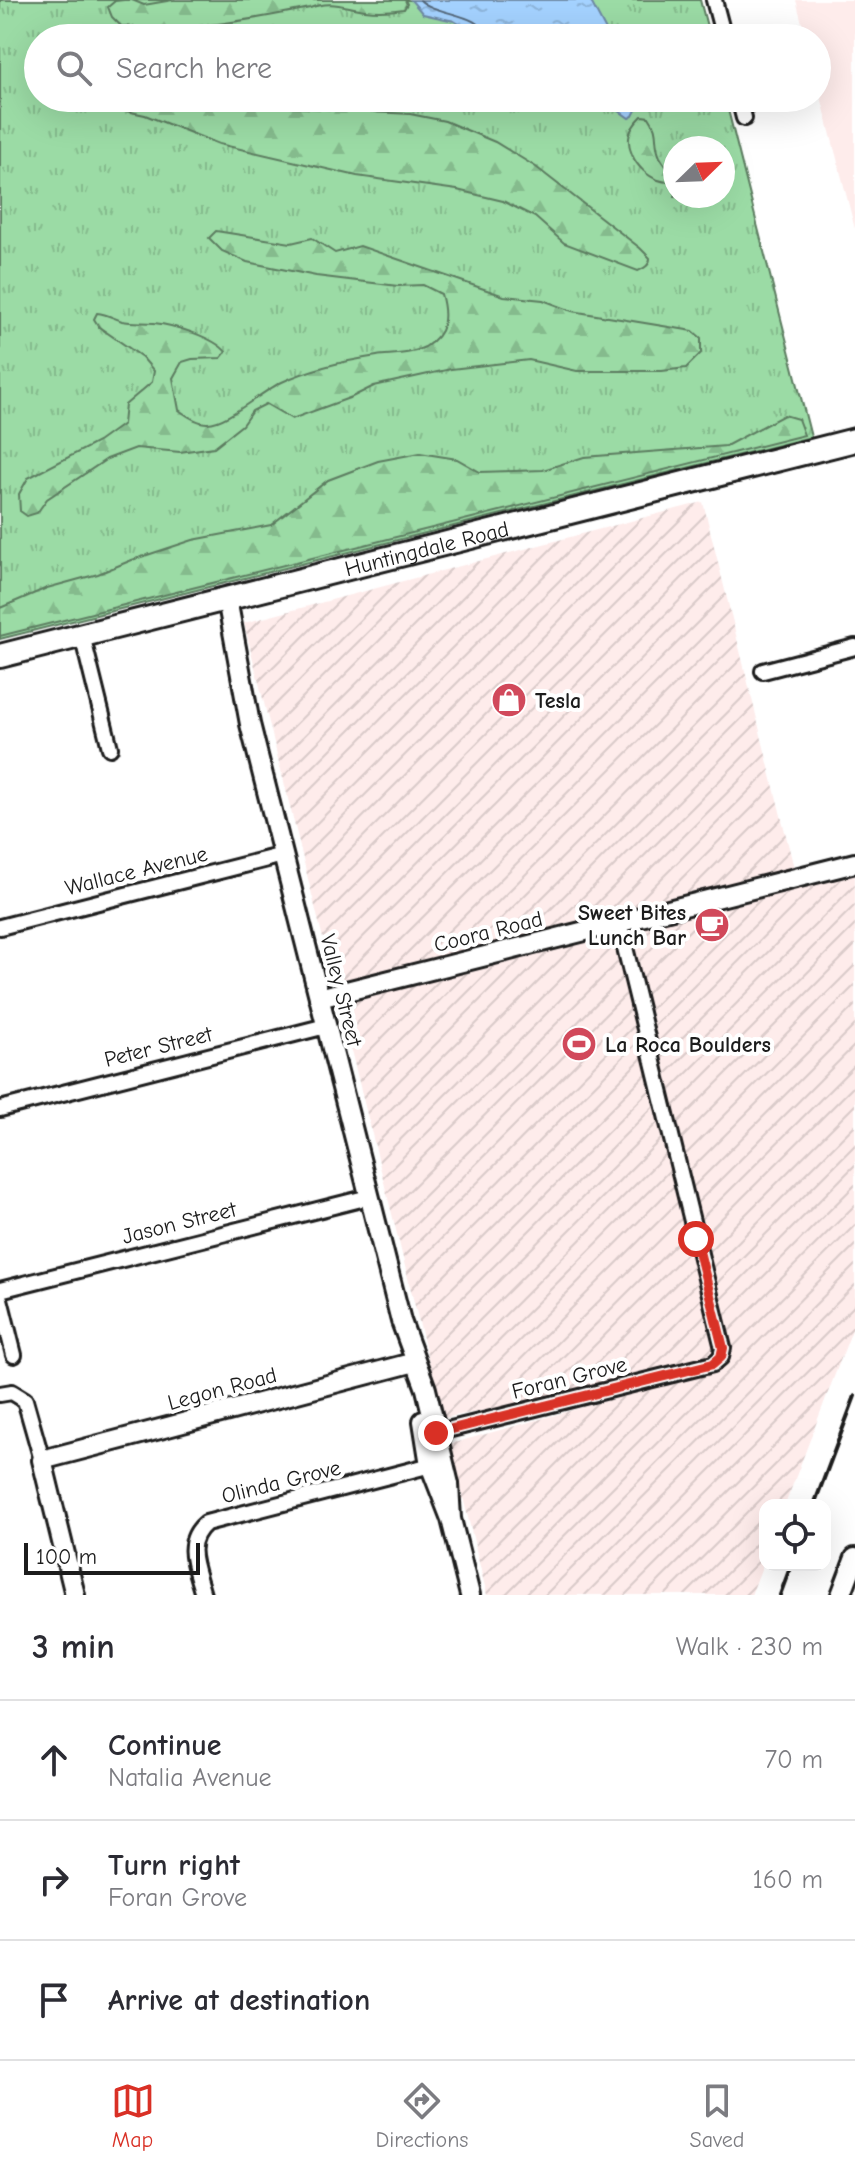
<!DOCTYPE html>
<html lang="en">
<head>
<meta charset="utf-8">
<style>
  body { margin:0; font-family:"Comic Neue",sans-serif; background:#f2f2f3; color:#2b2b33 }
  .controls { position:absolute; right:24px; bottom:24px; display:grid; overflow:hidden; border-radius:16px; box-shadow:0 8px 32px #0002 }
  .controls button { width:72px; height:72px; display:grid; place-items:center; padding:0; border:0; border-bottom:2px solid #e1e1e2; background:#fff; color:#2b2b33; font:40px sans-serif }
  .compass { position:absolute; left:663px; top:136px; width:72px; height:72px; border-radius:50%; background:#fff; box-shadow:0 8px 32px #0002; rotate:67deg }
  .scale { position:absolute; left:24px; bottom:20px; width:176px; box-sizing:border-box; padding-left:8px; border:4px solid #1c1c1c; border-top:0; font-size:22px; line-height:28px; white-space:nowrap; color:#1c1c1c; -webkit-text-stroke:6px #fff; paint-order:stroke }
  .stop { position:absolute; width:24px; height:24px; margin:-18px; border:6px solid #d93025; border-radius:50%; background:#fff }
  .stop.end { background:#d93025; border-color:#fff; box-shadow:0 2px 8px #0008 }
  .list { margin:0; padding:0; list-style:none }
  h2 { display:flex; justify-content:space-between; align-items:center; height:104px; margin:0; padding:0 32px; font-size:34px }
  h2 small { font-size:26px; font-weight:400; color:#7c7c81 }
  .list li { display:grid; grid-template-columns:52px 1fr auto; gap:24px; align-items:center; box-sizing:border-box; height:120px; padding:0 32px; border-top:2px solid #e1e1e2 }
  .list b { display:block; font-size:30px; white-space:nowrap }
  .list p { margin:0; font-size:26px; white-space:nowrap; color:#7c7c81 }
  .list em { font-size:26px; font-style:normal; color:#7c7c81 }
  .icon { flex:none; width:44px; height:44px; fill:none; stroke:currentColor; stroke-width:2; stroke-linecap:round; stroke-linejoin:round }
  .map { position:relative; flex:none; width:855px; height:1595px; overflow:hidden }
  .search { position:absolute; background:#fff; box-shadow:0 8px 32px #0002; left:24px; right:24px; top:24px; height:88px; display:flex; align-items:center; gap:20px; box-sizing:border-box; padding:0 28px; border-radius:44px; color:#7c7c81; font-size:30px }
  .sheet { height:464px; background:#fff }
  nav { display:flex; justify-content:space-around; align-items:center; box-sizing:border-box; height:112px; border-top:2px solid #e1e1e2; background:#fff; font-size:22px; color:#7c7c81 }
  nav a { display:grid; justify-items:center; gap:4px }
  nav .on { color:#d93025 }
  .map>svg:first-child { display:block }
</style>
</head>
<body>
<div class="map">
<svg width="855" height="1595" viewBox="0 0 855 1595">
  <defs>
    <pattern id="industrial-furrows" width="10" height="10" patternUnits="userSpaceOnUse" patternTransform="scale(2)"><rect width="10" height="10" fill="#feeceb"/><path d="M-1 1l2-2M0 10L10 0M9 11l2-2" fill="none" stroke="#d9cac9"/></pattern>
    <pattern id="grass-tufts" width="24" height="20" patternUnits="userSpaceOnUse" patternTransform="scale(2)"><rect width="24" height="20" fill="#9bdba5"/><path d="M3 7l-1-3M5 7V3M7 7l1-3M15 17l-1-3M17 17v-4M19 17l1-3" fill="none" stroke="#85bb8d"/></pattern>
    <pattern id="forest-firs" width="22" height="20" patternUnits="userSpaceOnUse" patternTransform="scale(2)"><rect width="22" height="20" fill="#9bdba5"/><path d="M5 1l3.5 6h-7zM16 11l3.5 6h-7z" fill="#85bb8d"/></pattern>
    <pattern id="water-ripples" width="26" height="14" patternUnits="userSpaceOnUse" patternTransform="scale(2)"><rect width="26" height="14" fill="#a4d2ff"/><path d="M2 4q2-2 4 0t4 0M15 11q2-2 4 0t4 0" fill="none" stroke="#8db4da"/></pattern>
  </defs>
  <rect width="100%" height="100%" fill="#fff"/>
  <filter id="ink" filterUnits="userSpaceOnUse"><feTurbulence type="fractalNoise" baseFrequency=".0125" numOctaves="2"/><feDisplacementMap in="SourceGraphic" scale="16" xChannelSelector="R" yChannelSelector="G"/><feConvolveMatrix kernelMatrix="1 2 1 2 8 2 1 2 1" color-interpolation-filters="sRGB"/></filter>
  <g filter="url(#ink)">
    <!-- built -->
    <path fill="#feeceb" d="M 796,0 L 855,0 L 855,229 L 817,81 L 817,38 L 806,38 Z"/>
    <!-- industrial -->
    <path fill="url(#industrial-furrows)" d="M 703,502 L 799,888 L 855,874 L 855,1322 L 785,1505 L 765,1505 L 765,1559 L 751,1595 L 487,1595 L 450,1444 L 727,1367 L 443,1418 L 244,623 Z"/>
    <!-- grass -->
    <path fill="url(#grass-tufts)" stroke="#5c7c60" stroke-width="2" fill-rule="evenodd" d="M 0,0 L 700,0 L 710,38 L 38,38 L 38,98 L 725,98 L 811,437 L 0,639 ZM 675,148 L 723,148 L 723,196 L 675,196 Z"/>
    <!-- forest -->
    <path fill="url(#forest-firs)" stroke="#5c7c60" stroke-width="2" d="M 124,0 L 132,0 L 144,5 L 173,0 L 405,0 L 407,4 L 404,9 C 392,11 378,12 365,10 C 343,7 332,0 310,8 C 246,21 186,32 121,26 L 112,17 L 108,7 L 115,1 Z
      M 91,98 L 261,98 L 289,107 L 410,114 L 445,121 L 495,142 L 536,167 L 640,248 L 650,258 C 650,266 644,268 638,271 L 564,243 L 535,217 L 503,201 L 457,190 L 357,176 L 219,144 L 145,115 L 98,105 Z
      M 642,116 L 649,117 C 660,132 653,143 660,157 C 665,166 671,171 675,181 C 653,187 627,161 629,138 C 629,130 637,121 642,116 Z
      M 216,231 L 291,243 L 312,238 L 335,253 L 360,246 L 504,296 L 543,300 L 572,311 L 693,331 L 701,338 L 701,353 L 686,368 L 662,371 L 577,371 L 529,360 L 451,369 L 374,386 L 352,397 L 292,419 L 266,404 L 252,411 L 242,425 L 214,447 L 180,452 L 136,448 L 107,459 L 47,499 L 37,513 L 27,516 L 20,511 L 19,494 L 28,478 L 98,442 L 123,424 L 125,405 L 152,382 L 154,371 L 142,357 L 99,327 L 94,319 L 97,313 C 107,314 113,318 122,321 C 132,323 144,322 154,323 C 173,325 214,337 226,352 L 221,358 L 192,359 L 182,362 L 173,378 L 179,410 C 187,416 197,423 207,423 C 226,424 262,391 282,382 C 312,368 344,361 377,356 C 393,354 410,355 425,347 C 447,334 447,315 441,294 L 423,285 L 398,286 L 316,276 L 247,262 L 222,251 L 209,238 Z
      M 784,415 L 798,419 L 804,435 L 0,636 L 0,608 L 47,588 L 98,574 L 132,560 L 193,540 L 271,525 L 328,480 L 378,461 L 420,453 L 457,459 L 480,472 L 543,470 L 584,457 L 726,446 Z"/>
    <!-- water -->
    <path fill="url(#water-ripples)" stroke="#6e89a4" stroke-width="2" d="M 411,0 L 590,0 L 610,38 L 482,38 L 454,21 L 423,14 Z
      M 601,98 L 642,98 L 633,116 L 629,118 Z"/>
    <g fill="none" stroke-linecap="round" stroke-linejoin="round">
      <!-- shore -->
      <path stroke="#526577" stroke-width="2" d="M 420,0 C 436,16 483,12 486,38"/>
      <defs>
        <path id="minor" d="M 714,0 L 724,38
          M 739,98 L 744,118
          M 82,635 L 110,748
          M 763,671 L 855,647
          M 0,927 L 283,855
          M 0,1109 L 326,1026
          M 0,1290 L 369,1197
          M 0,1299 L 14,1355
          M 0,1394 L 12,1392 L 25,1400 L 42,1460
          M 427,1435 L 713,1364 L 721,1357 L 723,1348 L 619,923
          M 203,1595 C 196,1568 182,1543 206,1523 L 439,1463"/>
        <path id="tertiary" d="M 227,599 L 250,724 L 401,1321 L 426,1389 L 449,1484 L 451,1519
          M 319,998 L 855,863
          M 423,1421 L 430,1465 L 451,1519 L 470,1595
          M 75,1595 L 42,1460 L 415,1362
          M 841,1595 L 855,1558"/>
        <g id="primary">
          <path id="s1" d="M 0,656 L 855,440"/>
        </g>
      </defs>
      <!-- minor casing -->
      <use href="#minor" stroke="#1c1c1c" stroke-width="20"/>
      <!-- tertiary casing -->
      <use href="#tertiary" stroke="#1c1c1c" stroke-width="24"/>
      <!-- primary casing -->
      <use href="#primary" stroke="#1c1c1c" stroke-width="28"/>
      <!-- minor -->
      <use href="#minor" stroke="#fff" stroke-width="14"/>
      <!-- tertiary -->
      <use href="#tertiary" stroke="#fff" stroke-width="18"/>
      <!-- primary -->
      <use href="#primary" stroke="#fff" stroke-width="22"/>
      <!-- rail -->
      <path stroke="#1c1c1c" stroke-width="4" d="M 814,1505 L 855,1396
        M 780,1595 L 791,1565"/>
    </g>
  </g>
  <g fill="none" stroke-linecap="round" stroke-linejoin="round" filter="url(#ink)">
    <!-- route -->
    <path stroke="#d93025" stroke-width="10" d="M 436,1433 L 713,1364 L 721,1357 L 723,1348 L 696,1239"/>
  </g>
  <!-- icons -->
  <defs>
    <symbol id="shop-disc" viewBox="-11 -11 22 22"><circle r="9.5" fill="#d1495b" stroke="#fff"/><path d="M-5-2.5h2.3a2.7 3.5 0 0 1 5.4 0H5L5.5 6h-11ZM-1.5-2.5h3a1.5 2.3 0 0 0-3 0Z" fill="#fff"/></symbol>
    <symbol id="cafe-disc" viewBox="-11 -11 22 22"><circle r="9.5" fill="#d1495b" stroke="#fff"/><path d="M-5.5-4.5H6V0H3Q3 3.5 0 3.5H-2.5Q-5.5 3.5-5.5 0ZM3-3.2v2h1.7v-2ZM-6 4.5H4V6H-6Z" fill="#fff"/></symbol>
    <symbol id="stadium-disc" viewBox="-11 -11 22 22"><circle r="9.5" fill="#d1495b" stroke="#fff"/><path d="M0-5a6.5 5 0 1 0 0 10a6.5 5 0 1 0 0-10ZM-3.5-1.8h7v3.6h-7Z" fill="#fff"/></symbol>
  </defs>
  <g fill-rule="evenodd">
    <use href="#shop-disc" x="489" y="680" width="40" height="40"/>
    <use href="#cafe-disc" x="692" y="905" width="40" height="40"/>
    <use href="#stadium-disc" x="559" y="1024" width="40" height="40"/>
  </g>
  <g text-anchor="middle" stroke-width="8" stroke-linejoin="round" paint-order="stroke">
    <!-- street labels -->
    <g font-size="22" fill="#1c1c1c" stroke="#fff">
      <text dy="8" stroke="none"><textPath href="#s1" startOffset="440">Huntingdale Road</textPath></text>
      <text transform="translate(136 870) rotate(-14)" y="8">Wallace Avenue</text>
      <text transform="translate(488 931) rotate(-14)" y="8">Coora Road</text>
      <text transform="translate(342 990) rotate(76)" y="8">Valley Street</text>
      <text transform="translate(158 1046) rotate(-14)" y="8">Peter Street</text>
      <text transform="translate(179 1222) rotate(-14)" y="8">Jason Street</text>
      <text transform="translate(569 1377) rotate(-14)" y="8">Foran Grove</text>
      <text transform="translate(222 1388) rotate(-15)" y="8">Legon Road</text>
      <text transform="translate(281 1481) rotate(-14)" y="8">Olinda Grove</text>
    </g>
    <!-- poi labels -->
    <g font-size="22" font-weight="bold" fill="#1c1c1c" stroke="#fff" text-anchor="start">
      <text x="535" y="708">Tesla</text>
      <text x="686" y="920" text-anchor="end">Sweet Bites<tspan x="686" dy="25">Lunch Bar</tspan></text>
      <text x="605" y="1052">La Roca Boulders</text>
    </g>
  </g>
</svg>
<div class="controls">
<button><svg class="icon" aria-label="locate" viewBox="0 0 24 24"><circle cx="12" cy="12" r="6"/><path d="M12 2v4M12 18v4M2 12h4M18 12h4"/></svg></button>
</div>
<svg class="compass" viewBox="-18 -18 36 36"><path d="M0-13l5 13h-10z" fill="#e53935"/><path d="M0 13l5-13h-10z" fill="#7c7c81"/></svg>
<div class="scale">100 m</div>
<div class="stop" style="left:696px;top:1239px"></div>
<div class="stop end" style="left:436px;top:1433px"></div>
<div class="search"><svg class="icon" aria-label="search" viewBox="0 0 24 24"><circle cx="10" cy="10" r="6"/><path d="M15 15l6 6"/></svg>Search here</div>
</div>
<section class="sheet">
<h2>3 min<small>Walk · 230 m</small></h2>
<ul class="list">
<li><svg class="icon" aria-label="ahead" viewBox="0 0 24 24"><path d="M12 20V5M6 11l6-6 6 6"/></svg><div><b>Continue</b><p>Natalia Avenue</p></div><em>70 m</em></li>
<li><svg class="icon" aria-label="right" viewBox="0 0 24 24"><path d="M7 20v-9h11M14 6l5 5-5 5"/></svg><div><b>Turn right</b><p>Foran Grove</p></div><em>160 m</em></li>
<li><svg class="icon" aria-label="arrive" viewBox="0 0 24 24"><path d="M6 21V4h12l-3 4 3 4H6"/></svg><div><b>Arrive at destination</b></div></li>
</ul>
</section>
<nav>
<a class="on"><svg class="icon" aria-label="map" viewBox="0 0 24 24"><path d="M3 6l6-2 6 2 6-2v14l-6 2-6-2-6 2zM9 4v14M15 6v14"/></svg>Map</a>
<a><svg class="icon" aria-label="directions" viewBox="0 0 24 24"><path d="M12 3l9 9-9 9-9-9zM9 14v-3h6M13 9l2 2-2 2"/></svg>Directions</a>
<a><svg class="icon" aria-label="saved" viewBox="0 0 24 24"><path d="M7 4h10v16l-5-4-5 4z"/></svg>Saved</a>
</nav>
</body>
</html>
